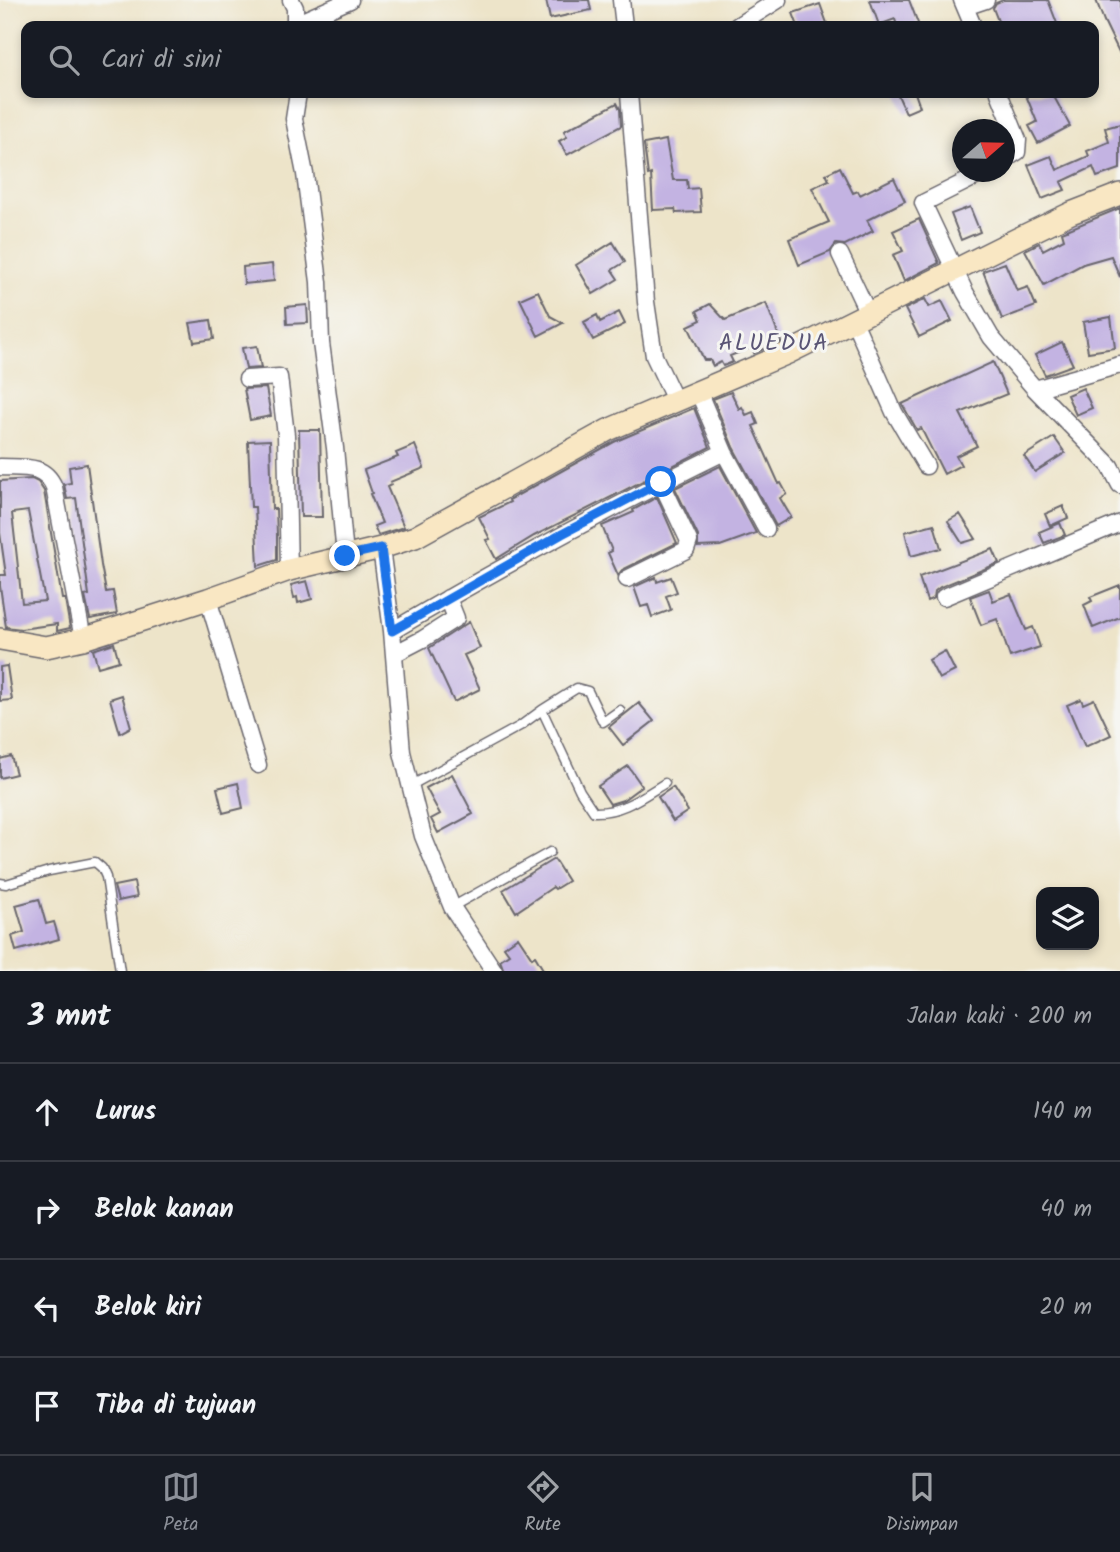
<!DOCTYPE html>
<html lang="id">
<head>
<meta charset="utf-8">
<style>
  body { margin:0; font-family:Kalam,sans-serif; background:#242831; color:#f1f3f6 }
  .controls { position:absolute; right:21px; bottom:21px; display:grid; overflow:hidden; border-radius:14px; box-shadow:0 4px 10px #0003 }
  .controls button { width:63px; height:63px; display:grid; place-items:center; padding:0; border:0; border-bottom:2px solid #363941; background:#171b24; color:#f1f3f6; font:35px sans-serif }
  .compass { position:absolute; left:952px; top:119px; width:63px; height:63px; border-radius:50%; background:#171b24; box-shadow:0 4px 10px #0003; rotate:70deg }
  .stop { position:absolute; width:21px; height:21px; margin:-16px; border:5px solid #1a73e8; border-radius:50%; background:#fff }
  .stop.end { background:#1a73e8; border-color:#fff; box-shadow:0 2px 7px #0008 }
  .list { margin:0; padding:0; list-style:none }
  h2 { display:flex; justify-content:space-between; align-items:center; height:91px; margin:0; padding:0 28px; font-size:30px }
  h2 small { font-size:23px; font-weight:400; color:#9ea1a6 }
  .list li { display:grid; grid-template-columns:46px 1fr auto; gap:21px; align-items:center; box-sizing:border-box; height:98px; padding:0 28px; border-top:2px solid #363941 }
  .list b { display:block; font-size:26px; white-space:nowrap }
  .list em { font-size:23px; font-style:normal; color:#9ea1a6 }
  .icon { flex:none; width:38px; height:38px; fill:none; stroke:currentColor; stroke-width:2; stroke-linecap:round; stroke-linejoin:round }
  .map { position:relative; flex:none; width:1120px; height:971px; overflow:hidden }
  .search { position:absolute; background:#171b24; box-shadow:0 4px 10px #0003; left:21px; right:21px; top:21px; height:77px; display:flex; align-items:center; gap:18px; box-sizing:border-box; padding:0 24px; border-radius:14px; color:#9ea1a6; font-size:26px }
  .sheet { height:483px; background:#171b24 }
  nav { display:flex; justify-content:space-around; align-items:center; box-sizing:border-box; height:98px; border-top:2px solid #363941; background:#171b24; font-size:19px; color:#9ea1a6 }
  nav a { display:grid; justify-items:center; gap:4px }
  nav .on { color:#8c9099 }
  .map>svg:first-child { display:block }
</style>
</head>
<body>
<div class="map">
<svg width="1120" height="971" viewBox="0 0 1120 971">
  <rect width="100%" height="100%" fill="#f6f6f2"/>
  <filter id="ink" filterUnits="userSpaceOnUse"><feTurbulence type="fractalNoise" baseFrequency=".0143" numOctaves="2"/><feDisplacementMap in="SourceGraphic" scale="14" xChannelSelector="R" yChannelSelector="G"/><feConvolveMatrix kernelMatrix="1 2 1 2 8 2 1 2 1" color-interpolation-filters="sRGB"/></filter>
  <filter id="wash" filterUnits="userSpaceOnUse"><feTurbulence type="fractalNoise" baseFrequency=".00686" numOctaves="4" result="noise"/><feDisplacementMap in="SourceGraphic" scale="28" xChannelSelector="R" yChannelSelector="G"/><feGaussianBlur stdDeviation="1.57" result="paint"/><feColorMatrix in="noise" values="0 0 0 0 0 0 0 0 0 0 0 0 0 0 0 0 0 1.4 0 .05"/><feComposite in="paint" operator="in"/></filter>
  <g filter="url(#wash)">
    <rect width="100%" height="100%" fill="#ede4c9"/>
    <g id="blocks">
      <!-- building -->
      <path fill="#c3b3e2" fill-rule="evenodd" d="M 546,0 L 589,0 L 591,10 L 550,19 Z
        M 870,0 L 909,0 L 919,26 L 897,26 L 895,19 L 879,25 Z
        M 1003,0 L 1048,0 L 1058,26 L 1000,26 L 993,8 L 996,3 Z
        M 1096,0 L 1120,0 L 1120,54 L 1104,21 Z
        M 820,4 L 828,26 L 798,26 L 793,13 Z
        M 897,93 L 915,93 L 920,107 L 906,113 Z
        M 1025,93 L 1052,93 L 1070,126 L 1038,143 L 1029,126 L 1037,122 Z
        M 617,103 L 620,109 L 621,126 L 567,155 L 559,141 L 567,137 L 564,131 Z
        M 1120,124 L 1120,169 L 1097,177 L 1093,167 L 1061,182 L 1065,190 L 1042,199 L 1028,165 L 1051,156 L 1057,170 L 1089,156 L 1087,151 L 1109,142 L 1105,128 Z
        M 666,140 L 673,180 L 687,180 L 688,189 L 699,188 L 701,212 L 676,213 L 675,209 L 653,210 L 651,174 L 648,175 L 644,144 Z
        M 840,167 L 853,193 L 858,191 L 860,195 L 894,178 L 905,201 L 867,220 L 873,231 L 845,245 L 836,244 L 830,252 L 799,265 L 789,239 L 829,222 L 812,188 L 829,180 L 826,174 Z
        M 970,207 L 980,232 L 961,240 L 951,214 Z
        M 1120,208 L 1120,277 L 1111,256 L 1083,264 L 1044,285 L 1025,250 L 1039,243 L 1043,250 L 1064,239 L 1062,232 Z
        M 919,219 L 939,263 L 904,281 L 893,255 L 903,251 L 893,231 Z
        M 613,242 L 625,262 L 612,270 L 618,279 L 593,294 L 576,265 Z
        M 1005,263 L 1017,291 L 1028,287 L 1036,306 L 1002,319 L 983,271 Z
        M 272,264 L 274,281 L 244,284 L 243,267 Z
        M 538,291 L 550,316 L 563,323 L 538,336 L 520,299 Z
        M 925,299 L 929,307 L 942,301 L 952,321 L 919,337 L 905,309 Z
        M 766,303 L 781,342 L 754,353 L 752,347 L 730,356 L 733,362 L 723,366 L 721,362 L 713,366 L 710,360 L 704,360 L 688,326 L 701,320 L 697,311 L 710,304 L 725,320 Z
        M 307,305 L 308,323 L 287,324 L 286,307 Z
        M 619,312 L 625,324 L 593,340 L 584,322 L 597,315 L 600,322 Z
        M 1111,317 L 1115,348 L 1088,352 L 1083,322 Z
        M 211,320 L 214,339 L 194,342 L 190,323 Z
        M 1062,342 L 1073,365 L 1045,375 L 1035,355 Z
        M 257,346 L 261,368 L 246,369 L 242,348 Z
        M 993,362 L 1007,394 L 960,413 L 977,446 L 956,456 L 961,465 L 944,474 L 921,428 L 917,430 L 902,404 Z
        M 266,388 L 271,416 L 250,420 L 244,389 Z
        M 1083,388 L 1092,408 L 1076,415 L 1067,395 Z
        M 731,392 L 739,409 L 742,407 L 746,415 L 753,412 L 758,424 L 753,426 L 779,484 L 781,483 L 787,494 L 780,498 L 791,517 L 776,526 L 733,447 L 713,399 Z
        M 694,408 L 710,447 L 534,536 L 496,559 L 486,540 L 490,539 L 479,517 L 510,502 L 509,500 L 614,442 Z
        M 299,430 L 320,430 L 322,517 L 301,517 Z
        M 1054,437 L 1065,453 L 1035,472 L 1024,456 Z
        M 270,440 L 272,509 L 276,509 L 277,535 L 277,560 L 258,566 L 255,507 L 251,507 L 248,441 Z
        M 415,445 L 424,468 L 390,482 L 391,485 L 387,487 L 404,527 L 378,535 L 374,526 L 382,523 L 370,494 L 372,493 L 364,470 L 398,457 L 396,453 Z
        M 87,464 L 101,565 L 106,592 L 113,591 L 117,614 L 90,619 L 85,596 L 89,595 L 76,498 L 67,499 L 64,484 L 71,483 L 69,467 Z
        M 720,466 L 756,533 L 720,546 L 698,547 L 698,536 L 675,488 Z
        M 32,479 L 38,482 L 44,491 L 62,599 L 65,599 L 70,628 L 57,631 L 57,624 L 21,629 L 6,627 L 0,586 L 0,575 L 6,575 L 0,533 L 0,481 ZM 28,511 L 45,601 L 22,603 L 12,513 Z
        M 657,497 L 677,543 L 622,570 L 618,575 L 608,553 L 612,551 L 602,526 L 634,512 L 633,510 Z
        M 1063,506 L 1068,518 L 1050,526 L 1045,514 Z
        M 960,514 L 976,539 L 962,543 L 948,521 Z
        M 1060,523 L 1065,535 L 1044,543 L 1039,532 Z
        M 934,524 L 941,548 L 911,556 L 905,532 Z
        M 993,549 L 999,563 L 940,587 L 935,591 L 934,598 L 927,601 L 919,577 Z
        M 656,577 L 657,582 L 671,577 L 677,592 L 666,596 L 671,610 L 652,617 L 648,605 L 641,607 L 634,587 Z
        M 307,581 L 312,599 L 298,603 L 297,597 L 294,598 L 291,585 Z
        M 1120,585 L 1120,617 L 1093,628 L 1084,605 L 1092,601 L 1090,597 Z
        M 989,590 L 993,601 L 1011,594 L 1026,630 L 1033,627 L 1040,647 L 1010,657 L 997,619 L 981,625 L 970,597 Z
        M 469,622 L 480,648 L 464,655 L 480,689 L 454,702 L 429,648 Z
        M 114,643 L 119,661 L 98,667 L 93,650 Z
        M 945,651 L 955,671 L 939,679 L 929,660 Z
        M 7,666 L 12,700 L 0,701 L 0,667 Z
        M 122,695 L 131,727 L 120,733 L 110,699 Z
        M 1081,699 L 1083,704 L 1094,699 L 1111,735 L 1085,747 L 1067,705 Z
        M 639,703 L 654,721 L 623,745 L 609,727 Z
        M 11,756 L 16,774 L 0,778 L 0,759 Z
        M 628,766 L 642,786 L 623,800 L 610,804 L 598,786 Z
        M 452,774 L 473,814 L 438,833 L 431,819 L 440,814 L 426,788 Z
        M 238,783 L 243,808 L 223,813 L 217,788 Z
        M 673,787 L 688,811 L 673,821 L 658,797 Z
        M 554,859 L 568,881 L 555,889 L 553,887 L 516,912 L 503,890 Z
        M 134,882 L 137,897 L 118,901 L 114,886 Z
        M 39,899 L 46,924 L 54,922 L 59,939 L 16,951 L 12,936 L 24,932 L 16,905 Z
        M 518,937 L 532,958 L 535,956 L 544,971 L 504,971 L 500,960 L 509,954 L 504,947 Z"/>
    </g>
  </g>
  <g filter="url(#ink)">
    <use href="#blocks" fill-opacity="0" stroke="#69666d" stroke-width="2"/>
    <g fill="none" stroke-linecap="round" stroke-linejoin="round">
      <defs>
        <path id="lane" d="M 542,710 L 577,688 L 588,691 L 603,722 L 620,710
          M 410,786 L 520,726 L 542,710 L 580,791 L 594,812 C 622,813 642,797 665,783
          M 0,883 L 6,884 L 49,871 L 95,862 L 102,868 L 106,877 L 120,971
          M 452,907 L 550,852"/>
        <path id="street" d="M 291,0 L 295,8 L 295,26
          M 621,0 L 624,26
          M 962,0 L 973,26
          M 965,7 L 986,0
          M 295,24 L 350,0
          M 737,26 L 778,0
          M 298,93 L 294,119 L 305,174 L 319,282 L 321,343 L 335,448 L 345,556
          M 629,93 L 646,302 L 654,356 L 675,400
          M 999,93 L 1018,140 L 1017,152 L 1004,160
          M 985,172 L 923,203 L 965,292 L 991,337 L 1035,389 L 1110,466 L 1120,485
          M 840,254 L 868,313
          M 854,321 L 894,412 L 926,466
          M 247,379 L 279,377 L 286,435 L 289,570
          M 1035,389 L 1120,365
          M 724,452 L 766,529
          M 0,467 C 22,468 44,463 54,487 L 83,639
          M 381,548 L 392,631 L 402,752 L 423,836 L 452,907 L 494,971
          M 627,579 L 686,550 L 689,541 L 661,482
          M 944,597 L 1120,523
          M 208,599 L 258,765
          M 392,631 C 501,567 611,507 724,452 L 698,391
          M 394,654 L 423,639 L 456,618 L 448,598"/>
        <path id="secondary" d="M 0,639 L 46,647 L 83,639 L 208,599 L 289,570 L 381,548 L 415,537 L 608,430 L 788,353 L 1017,239 L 1071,213 L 1120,194"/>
      </defs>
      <!-- lane casing -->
      <use href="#lane" stroke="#69666d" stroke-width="11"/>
      <!-- street casing -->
      <use href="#street" stroke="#69666d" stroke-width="19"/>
      <!-- secondary casing -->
      <use href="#secondary" stroke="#69666d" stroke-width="24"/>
      <!-- lane -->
      <use href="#lane" stroke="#fff" stroke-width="8"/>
      <!-- street -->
      <use href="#street" stroke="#fff" stroke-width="16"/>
      <!-- secondary -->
      <use href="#secondary" stroke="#f9e7c3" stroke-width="21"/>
    </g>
  </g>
  <g fill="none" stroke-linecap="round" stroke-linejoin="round" filter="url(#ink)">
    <!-- route -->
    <path stroke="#1a73e8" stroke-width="9" d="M 345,556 L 381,548 L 392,631 L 562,534 L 661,482"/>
  </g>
  <g text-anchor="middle" stroke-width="6" stroke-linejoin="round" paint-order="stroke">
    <!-- quarter labels -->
    <g font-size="23" letter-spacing="2" fill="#5a5575" stroke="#f6f6f2">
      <text x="774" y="350">ALUEDUA</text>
    </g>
  </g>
</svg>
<div class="controls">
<button><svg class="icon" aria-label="layers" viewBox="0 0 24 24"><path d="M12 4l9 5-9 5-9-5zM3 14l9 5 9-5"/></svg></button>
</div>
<svg class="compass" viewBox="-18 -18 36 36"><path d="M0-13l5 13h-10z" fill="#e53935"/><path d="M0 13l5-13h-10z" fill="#9ea1a6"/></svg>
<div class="stop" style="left:661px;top:482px"></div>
<div class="stop end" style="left:345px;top:556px"></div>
<div class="search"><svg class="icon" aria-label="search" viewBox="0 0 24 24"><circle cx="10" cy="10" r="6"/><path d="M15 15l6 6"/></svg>Cari di sini</div>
</div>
<section class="sheet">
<h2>3 mnt<small>Jalan kaki · 200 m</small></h2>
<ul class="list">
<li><svg class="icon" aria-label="ahead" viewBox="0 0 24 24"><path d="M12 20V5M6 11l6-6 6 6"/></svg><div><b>Lurus</b></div><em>140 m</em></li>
<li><svg class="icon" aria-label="right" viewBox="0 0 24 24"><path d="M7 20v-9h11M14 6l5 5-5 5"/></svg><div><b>Belok kanan</b></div><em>40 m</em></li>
<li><svg class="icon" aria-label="left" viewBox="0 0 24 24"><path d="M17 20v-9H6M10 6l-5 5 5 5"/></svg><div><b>Belok kiri</b></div><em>20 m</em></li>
<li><svg class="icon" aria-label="arrive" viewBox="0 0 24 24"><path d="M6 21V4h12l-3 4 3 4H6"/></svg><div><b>Tiba di tujuan</b></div></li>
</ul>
</section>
<nav>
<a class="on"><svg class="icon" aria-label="map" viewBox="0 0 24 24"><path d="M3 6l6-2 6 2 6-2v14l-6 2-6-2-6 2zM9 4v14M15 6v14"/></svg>Peta</a>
<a><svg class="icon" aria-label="directions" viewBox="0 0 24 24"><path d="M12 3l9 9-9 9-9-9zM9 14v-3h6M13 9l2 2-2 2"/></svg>Rute</a>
<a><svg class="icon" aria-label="saved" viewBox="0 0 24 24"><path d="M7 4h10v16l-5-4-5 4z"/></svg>Disimpan</a>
</nav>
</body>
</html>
